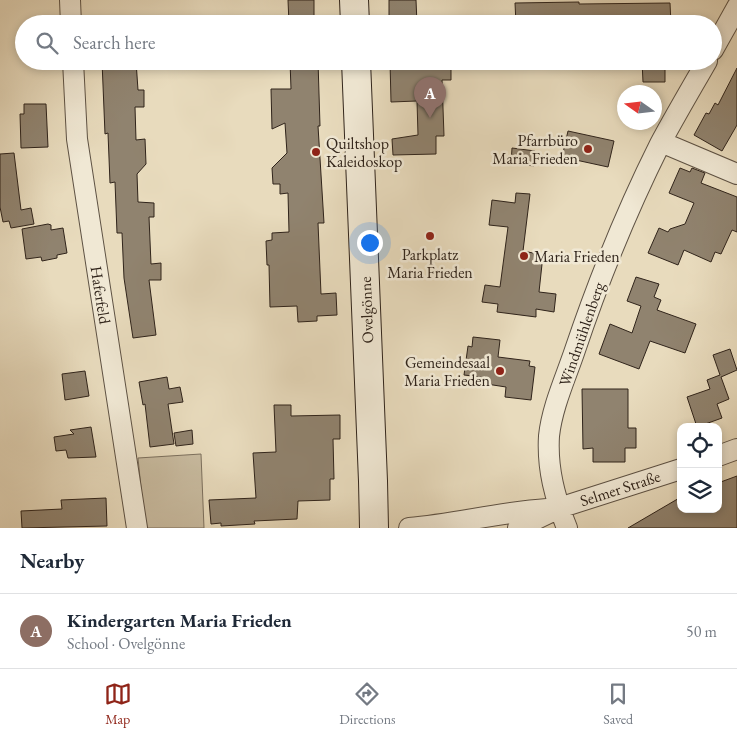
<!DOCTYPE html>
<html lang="en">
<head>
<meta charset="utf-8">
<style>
  body { margin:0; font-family:"EB Garamond",serif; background:#f6f6f7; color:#1f2937 }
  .controls { position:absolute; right:15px; bottom:15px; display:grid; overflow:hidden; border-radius:10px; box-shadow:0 2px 8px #0003 }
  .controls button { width:45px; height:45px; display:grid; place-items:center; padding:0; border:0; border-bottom:1px solid #e0e1e3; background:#fff; color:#1f2937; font:25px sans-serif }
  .compass { position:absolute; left:617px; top:85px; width:45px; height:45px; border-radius:50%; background:#fff; box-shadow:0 2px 8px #0003; rotate:284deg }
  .you { position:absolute; left:369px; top:242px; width:18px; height:18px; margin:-12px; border:4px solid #fff; border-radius:50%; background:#1a73e8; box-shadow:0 0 0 8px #1a73e833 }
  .badge { display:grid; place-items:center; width:32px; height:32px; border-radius:50%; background:#8f2418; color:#fff; font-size:16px; font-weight:700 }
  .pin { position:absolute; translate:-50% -41px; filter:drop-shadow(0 1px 2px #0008) }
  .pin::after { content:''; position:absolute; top:26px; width:18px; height:15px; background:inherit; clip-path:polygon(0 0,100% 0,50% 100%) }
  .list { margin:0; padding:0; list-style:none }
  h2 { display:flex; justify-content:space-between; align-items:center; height:65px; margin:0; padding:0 20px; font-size:21px }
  h2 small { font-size:16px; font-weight:400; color:#747a83 }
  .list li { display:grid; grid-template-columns:32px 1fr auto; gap:15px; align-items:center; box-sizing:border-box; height:75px; padding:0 20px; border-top:1px solid #e0e1e3 }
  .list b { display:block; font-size:19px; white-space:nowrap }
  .list p { margin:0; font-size:16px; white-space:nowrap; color:#747a83 }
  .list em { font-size:16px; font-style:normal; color:#747a83 }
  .icon { flex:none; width:28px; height:28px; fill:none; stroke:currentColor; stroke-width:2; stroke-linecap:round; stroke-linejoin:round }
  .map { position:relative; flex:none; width:737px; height:528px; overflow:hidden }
  .search { position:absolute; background:#fff; box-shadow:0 2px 8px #0003; left:15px; right:15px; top:15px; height:55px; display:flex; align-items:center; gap:12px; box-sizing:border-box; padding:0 18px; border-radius:28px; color:#747a83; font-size:19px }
  .sheet { height:140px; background:#fff }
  nav { display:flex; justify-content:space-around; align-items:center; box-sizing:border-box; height:70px; border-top:1px solid #e0e1e3; background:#fff; font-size:14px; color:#747a83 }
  nav a { display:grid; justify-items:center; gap:2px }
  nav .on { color:#8f2418 }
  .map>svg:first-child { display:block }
</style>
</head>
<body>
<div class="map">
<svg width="737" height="528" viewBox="0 0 737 528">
  <rect width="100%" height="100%" fill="#e8dbbd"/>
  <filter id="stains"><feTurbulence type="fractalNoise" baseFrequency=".004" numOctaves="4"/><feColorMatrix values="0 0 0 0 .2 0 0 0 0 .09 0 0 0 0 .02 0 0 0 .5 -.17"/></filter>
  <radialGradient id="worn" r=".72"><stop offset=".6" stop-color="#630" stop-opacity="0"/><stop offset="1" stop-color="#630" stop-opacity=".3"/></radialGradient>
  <!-- green -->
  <path fill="#c9bca1" stroke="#7c705e" d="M 201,454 L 204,528 L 145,528 L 138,458 Z"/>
  <!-- building -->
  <path fill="#90836f" stroke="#30241b" d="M 288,0 L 314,0 L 314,24 L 289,24 Z
    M 389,0 L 416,0 L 417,24 L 389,24 Z
    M 579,2 L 579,4 L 670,3 L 671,24 L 516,24 L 515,3 Z
    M 102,61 L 136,61 L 138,90 L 144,90 L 144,107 L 135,107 L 136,140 L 145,139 L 146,164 L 137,174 L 138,202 L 154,203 L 154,217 L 149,217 L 151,264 L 161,263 L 161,280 L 149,280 L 156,335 L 133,338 L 124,278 L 122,233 L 117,233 L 115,182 L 110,183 L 108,133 L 105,134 Z
    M 290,61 L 318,61 L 320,126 L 318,126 L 324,223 L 318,223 L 321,294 L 336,293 L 337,315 L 317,316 L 317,321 L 298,322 L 297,306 L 270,307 L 269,265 L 267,265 L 266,241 L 272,240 L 272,233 L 289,232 L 288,193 L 280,194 L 280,184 L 273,184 L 272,168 L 287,153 L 285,123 L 272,129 L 271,89 L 291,89 Z
    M 390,61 L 451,61 L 451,80 L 442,80 L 444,136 L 436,136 L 436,154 L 393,155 L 392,139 L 418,135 L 417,101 L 391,102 Z
    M 642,61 L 665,61 L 665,82 L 643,82 Z
    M 737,68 L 737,125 L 722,151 L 694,135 L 706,113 L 709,114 L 715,103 L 718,105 Z
    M 24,104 L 46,104 L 48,147 L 21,148 L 20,114 L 24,114 Z
    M 568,131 L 614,141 L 608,167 L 562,157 Z
    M 512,148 L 535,151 L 534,166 L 511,163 Z
    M 14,153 L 21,210 L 31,208 L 34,224 L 11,228 L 9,221 L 3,222 L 0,207 L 0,154 Z
    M 680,168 L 690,172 L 692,168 L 705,173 L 701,183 L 737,197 L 737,232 L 732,230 L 721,254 L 715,252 L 711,262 L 684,250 L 678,265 L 648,253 L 659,228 L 668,232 L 670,229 L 685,224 L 694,203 L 669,193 Z
    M 516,193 L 530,194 L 523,251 L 543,255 L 539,292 L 556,294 L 554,312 L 536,309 L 536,317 L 497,312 L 498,304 L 482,302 L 485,285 L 500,287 L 508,227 L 489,225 L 492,200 L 515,203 Z
    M 48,224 L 51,225 L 51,230 L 63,228 L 67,253 L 57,255 L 57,258 L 42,261 L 41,257 L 26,259 L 22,229 Z
    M 636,277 L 659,284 L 654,297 L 661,300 L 657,310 L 696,324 L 685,353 L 650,341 L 639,369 L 599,354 L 610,324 L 632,333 L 641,306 L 627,301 Z
    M 473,337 L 500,340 L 498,357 L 530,361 L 529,366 L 535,367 L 531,400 L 505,397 L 506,387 L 480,383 L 481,377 L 464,375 L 468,346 L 472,347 Z
    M 730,349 L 737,370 L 721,377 L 729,399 L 717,404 L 722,418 L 697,427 L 687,397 L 710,389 L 707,380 L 720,375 L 713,355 Z
    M 85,371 L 89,396 L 65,400 L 62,374 Z
    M 167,377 L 169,389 L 180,387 L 183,402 L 168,404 L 174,444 L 150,447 L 145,404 L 143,405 L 139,382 Z
    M 582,389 L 628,389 L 628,428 L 636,428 L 636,448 L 625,448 L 625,462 L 593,462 L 593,448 L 583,449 Z
    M 274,405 L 291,405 L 291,416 L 340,415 L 340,439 L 333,439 L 334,479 L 330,479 L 330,500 L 298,501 L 297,519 L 254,521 L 255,524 L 221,526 L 221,523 L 211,524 L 209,500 L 256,498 L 253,453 L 276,452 Z
    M 91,427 L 96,457 L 68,458 L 66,450 L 56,451 L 54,437 L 74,434 L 70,430 Z
    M 192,430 L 193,444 L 176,446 L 174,433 Z
    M 737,476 L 737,528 L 628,528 L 681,497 L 681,509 L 718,509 L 718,483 Z
    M 106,498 L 107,526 L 22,528 L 21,511 L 62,509 L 61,500 Z"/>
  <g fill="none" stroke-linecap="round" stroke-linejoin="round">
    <defs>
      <path id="street" d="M 70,0 L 71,24
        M 713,50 L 737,7
        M 73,61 L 77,139 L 137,528
        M 661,142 L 737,174
        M 718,456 L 737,449
        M 409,528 C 455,524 501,512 547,509
        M 518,528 L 559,508 L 681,469
        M 567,528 C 555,498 547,469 549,436 C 552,407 566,377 575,350 C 599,279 627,210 660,144 C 675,116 691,89 707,61"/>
      <path id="secondary" d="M 354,0 L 355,24
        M 356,61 L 373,481 L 374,528"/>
    </defs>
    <!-- street casing -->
    <use href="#street" stroke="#5e5244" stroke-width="22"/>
    <!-- secondary casing -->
    <use href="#secondary" stroke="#30241b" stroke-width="30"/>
    <!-- street -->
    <use href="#street" stroke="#f0e8d4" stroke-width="20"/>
    <!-- secondary -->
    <use href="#secondary" stroke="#f0e8d4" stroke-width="28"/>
  </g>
  <!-- markers -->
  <g fill="#8f2418" stroke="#f0e8d4" stroke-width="2">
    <circle cx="588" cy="149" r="5"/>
    <circle cx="316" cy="152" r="5"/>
    <circle cx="430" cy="236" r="5"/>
    <circle cx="524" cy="256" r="5"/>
    <circle cx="500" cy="371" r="5"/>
  </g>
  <g text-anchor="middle" stroke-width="5" stroke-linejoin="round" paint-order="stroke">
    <!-- poi labels -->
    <g font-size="16" fill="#30241b" stroke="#f0e8d4" text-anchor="end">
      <text x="578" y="146">Pfarrbüro<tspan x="578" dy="18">Maria Frieden</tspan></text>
      <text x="326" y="149" text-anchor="start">Quiltshop<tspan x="326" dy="18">Kaleidoskop</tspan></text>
      <text x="430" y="260" text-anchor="middle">Parkplatz<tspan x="430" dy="18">Maria Frieden</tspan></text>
      <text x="534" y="262" text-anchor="start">Maria Frieden</text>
      <text x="490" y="368">Gemeindesaal<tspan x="490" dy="18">Maria Frieden</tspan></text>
    </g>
    <!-- street labels -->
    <g font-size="16" fill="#30241b" stroke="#f0e8d4">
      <text transform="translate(101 295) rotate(81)" y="6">Haferfeld</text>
      <text transform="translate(366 310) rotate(-92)" y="6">Ovelgönne</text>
      <text transform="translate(581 334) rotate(-71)" y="6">Windmühlenberg</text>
      <text transform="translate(620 488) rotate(-18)" y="6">Selmer Straße</text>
    </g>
  </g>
  <rect width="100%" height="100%" filter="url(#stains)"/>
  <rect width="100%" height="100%" fill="url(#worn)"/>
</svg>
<div class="controls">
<button><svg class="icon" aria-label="locate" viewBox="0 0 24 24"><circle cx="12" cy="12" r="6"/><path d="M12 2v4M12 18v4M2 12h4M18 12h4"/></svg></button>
<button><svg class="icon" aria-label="layers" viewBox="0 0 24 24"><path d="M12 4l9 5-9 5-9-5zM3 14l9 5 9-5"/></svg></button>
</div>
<svg class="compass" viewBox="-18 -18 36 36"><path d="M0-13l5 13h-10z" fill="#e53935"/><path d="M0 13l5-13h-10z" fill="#747a83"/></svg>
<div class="you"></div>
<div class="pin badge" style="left:430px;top:118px;background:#8d6e63">A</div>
<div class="search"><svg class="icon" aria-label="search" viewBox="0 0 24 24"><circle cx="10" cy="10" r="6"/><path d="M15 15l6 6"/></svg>Search here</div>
</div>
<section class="sheet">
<h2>Nearby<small></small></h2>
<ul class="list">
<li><span class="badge" style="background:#8d6e63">A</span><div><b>Kindergarten Maria Frieden</b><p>School · Ovelgönne</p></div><em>50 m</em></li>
</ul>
</section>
<nav>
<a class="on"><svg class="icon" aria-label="map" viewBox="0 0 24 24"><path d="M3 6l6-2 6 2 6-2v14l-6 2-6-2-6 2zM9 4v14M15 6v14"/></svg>Map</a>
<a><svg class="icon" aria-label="directions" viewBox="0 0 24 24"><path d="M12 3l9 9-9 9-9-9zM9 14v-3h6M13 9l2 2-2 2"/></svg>Directions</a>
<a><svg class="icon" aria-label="saved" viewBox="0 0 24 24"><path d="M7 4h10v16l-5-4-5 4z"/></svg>Saved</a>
</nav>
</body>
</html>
